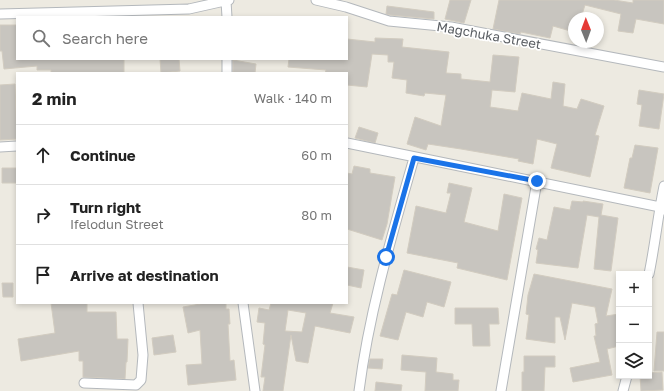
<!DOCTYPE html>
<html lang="en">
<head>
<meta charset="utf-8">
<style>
  body { margin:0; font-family:"Golos Text",sans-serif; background:#f2f2f2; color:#222 }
  .controls { position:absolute; right:12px; bottom:12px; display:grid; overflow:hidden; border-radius:0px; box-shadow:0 2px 6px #0003 }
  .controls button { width:36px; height:36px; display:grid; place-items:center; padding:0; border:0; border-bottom:1px solid #e0e0e0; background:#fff; color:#222; font:20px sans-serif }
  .compass { position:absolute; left:568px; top:12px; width:36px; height:36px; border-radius:50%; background:#fff; box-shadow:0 2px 6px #0003; rotate:359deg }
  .stop { position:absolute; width:12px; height:12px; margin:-9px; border:3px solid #1a73e8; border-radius:50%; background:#fff }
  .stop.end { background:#1a73e8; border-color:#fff; box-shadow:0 1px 4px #0008 }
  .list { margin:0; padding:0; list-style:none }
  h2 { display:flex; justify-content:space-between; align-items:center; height:52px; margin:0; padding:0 16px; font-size:17px }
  h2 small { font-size:13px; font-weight:400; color:#767676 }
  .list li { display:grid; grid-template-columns:26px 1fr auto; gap:12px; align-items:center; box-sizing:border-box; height:60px; padding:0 16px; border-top:1px solid #e0e0e0 }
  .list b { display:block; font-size:15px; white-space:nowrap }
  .list p { margin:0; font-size:13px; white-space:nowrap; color:#767676 }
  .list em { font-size:13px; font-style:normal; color:#767676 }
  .icon { flex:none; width:22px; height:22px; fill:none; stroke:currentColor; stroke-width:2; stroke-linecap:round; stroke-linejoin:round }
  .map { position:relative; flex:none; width:664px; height:391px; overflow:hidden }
  .search { position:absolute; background:#fff; box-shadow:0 2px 6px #0003; left:16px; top:16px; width:332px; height:44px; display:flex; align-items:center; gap:10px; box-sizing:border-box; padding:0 14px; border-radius:0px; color:#767676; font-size:15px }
  .panel { position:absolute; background:#fff; box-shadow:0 2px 6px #0003; left:16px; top:72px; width:332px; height:232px; border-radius:0px }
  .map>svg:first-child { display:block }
</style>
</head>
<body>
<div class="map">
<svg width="664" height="391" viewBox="0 0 664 391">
  <rect width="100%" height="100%" fill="#edeae1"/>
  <!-- building -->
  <path fill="#c8c5bf" stroke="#d2ccc0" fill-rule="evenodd" d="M 450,0 L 471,0 L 464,23 L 445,19 Z
    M 499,0 L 614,0 L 633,3 L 633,0 L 664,0 L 664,24 L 636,19 L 633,33 L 618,31 L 621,14 L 585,5 L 581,18 L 574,18 L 574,32 L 553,26 L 550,38 L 521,32 L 520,34 L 493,29 Z
    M 387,6 L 434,12 L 434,19 L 390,15 L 386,14 Z
    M 0,25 L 17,25 L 17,59 L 124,59 L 124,73 L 51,73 L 51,70 L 37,70 L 37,66 L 4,69 L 2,51 L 0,51 Z
    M 375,38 L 403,39 L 402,47 L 449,52 L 446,73 L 461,74 L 461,79 L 490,82 L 493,55 L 519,57 L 515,92 L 492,90 L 490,107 L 518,111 L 522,93 L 551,99 L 553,82 L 565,84 L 563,106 L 577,109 L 581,99 L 604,106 L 595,135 L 599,136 L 590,177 L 551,168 L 557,144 L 537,139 L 533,164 L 518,161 L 519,159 L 461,149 L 428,144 L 426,150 L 407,144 L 415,117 L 441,126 L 446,95 L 425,93 L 424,96 L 406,93 L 407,80 L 392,78 L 394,62 L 388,62 L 388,55 L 372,54 L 367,87 L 347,85 L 347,73 L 325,73 L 326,70 L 288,67 L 289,59 L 347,59 L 347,39 L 375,42 Z
    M 160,59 L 179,59 L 180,71 L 161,73 Z
    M 233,60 L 256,64 L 255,73 L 233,73 Z
    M 15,84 L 17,139 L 0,140 L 0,85 Z
    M 639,90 L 664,94 L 659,129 L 639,126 L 642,105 L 637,104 Z
    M 359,127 L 378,133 L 375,143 L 355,138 Z
    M 635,145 L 658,148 L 650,193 L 624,188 L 630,158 L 632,158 Z
    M 354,166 L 370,169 L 370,173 L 395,177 L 387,224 L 382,240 L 347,229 L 347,173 L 352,174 Z
    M 2,168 L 17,168 L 17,183 L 2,183 Z
    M 449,183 L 472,188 L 464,222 L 498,231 L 504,194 L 522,198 L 507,280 L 457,268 L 458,263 L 407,253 L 416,206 L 446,213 L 451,193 L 447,193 Z
    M 572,201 L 583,202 L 583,201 L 603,204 L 601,215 L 618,218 L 611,271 L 594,269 L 599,217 L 587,215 L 578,268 L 536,263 L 538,250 L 536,249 L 539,238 L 547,240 L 554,207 L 570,210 Z
    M 347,267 L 364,270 L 361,288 L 347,285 Z
    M 404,270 L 451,282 L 444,307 L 427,302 L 423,317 L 406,312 L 398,340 L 380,336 L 392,294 L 397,295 Z
    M 534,274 L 612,289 L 606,316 L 619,314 L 619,346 L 607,349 L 612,375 L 573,382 L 570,368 L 600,362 L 594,336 L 596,336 L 595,324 L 598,323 L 595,307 L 572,303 L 565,340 L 560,317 L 555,317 L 555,343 L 526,339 L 529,315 L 526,314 L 528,295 Z
    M 2,283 L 13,283 L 13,297 L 3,297 Z
    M 51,303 L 87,303 L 87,312 L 116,312 L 117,339 L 128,339 L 127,362 L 126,362 L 125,379 L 83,377 L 83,361 L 79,361 L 79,351 L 21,361 L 18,339 L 55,333 Z
    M 206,303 L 226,303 L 226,309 L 229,309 L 230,324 L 228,324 L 230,361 L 234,360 L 236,380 L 188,385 L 186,365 L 202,364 L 200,330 L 188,333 L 183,307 Z
    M 271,303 L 333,303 L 330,313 L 354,317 L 350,333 L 315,326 L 308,363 L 296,361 L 291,335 L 283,391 L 263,391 L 265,377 L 261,377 L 265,345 L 263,344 L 265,323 L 257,322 L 259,308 L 269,310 ZM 288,310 L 306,313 L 302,332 L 285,331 Z
    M 455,308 L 498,308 L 499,324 L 489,324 L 490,346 L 473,346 L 472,324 L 455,324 Z
    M 657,332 L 664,332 L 664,371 L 654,371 Z
    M 173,335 L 176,352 L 154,355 L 152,338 Z
    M 402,355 L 437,358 L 436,372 L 453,374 L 453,380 L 459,380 L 458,391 L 425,391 L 426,372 L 401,370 Z
    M 524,356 L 555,356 L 555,367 L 545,367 L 544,391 L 522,391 L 522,372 L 524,372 Z
    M 370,359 L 383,359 L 382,369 L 368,368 Z
    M 662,372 L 663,390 L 641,391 L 640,376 L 649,376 L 649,373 Z
    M 376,382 L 402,385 L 401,391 L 375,391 Z"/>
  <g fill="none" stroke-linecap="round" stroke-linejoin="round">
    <defs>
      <path id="street" d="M 316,0 L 346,7 L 389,21 L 451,27 L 664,67
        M 226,1 L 227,17
        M 0,14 L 189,9 L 229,0
        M 227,59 L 227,73
        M 347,143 C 451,165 556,185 660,207 L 664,210
        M 0,147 L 17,146
        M 649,274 C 655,245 658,215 664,186
        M 243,303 L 255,391
        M 84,383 L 136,385 L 141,380 L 143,355 L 138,303
        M 359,391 C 369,312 392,235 414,158
        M 501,391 L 537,181
        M 623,391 L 627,376"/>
    </defs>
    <!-- street casing -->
    <use href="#street" stroke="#b4b8bc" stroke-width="11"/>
    <!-- street -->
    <use href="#street" stroke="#fff" stroke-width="9"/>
  </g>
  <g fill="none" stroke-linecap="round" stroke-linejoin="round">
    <!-- route -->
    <path stroke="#1a73e8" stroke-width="5" d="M 386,257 L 414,158 L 537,181"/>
  </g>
  <g text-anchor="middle" stroke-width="3.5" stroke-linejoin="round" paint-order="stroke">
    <!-- street labels -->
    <g font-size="13" fill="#5a5e63" stroke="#fff">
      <text transform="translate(489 35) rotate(10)" y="5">Magchuka Street</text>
    </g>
  </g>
</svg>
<div class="controls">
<button>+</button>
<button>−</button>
<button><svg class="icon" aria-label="layers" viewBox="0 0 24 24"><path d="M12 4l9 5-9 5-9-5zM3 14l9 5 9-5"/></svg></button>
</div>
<svg class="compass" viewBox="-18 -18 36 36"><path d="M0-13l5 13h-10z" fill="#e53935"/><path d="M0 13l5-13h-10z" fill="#767676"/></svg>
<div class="stop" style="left:386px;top:257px"></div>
<div class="stop end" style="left:537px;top:181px"></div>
<div class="search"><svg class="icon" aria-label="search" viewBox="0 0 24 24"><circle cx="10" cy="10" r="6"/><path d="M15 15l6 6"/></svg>Search here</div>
<section class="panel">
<h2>2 min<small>Walk · 140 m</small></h2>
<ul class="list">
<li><svg class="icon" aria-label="ahead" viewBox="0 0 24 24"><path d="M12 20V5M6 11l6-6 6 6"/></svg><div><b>Continue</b></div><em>60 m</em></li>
<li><svg class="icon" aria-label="right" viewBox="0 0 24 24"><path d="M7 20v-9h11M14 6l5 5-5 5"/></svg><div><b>Turn right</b><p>Ifelodun Street</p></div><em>80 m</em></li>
<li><svg class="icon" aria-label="arrive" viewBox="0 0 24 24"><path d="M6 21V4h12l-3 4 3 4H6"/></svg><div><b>Arrive at destination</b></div></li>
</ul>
</section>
</div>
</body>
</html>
